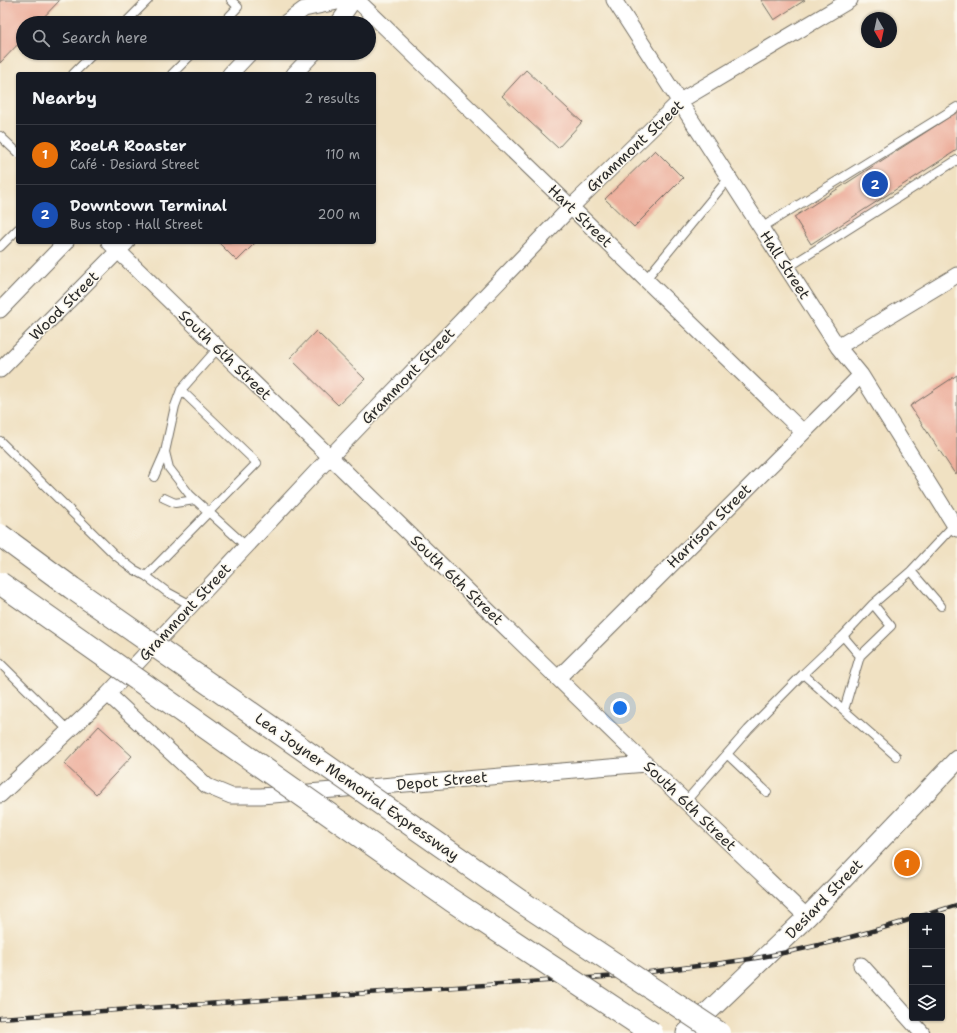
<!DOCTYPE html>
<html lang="en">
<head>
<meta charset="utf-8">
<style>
  body { margin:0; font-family:"Shantell Sans",sans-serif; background:#242831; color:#f1f3f6 }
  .controls { position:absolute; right:12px; bottom:12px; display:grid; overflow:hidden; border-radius:4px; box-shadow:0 1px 3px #0004 }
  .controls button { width:36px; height:36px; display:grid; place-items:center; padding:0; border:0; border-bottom:1px solid #363941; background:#171b24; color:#f1f3f6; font:20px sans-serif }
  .compass { position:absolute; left:861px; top:12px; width:36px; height:36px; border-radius:50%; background:#171b24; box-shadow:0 1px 3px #0004; rotate:171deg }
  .you { position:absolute; left:620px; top:708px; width:14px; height:14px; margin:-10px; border:3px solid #fff; border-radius:50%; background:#1a73e8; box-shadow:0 0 0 6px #1a73e833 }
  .badge { display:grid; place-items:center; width:26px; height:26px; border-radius:50%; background:#0b8043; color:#fff; font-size:13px; font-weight:700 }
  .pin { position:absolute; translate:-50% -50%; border:2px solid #fff; box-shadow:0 1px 4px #0006 }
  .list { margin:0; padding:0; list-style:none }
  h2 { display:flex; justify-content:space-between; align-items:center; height:52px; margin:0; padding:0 16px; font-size:17px }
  h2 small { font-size:13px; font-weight:400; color:#9ea1a6 }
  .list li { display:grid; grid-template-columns:26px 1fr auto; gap:12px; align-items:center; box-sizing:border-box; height:60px; padding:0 16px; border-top:1px solid #363941 }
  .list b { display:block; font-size:15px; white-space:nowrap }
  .list p { margin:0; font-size:13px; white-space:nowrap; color:#9ea1a6 }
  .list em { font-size:13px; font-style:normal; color:#9ea1a6 }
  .icon { flex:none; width:22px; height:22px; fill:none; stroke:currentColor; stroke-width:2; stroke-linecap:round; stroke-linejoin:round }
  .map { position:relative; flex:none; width:957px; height:1033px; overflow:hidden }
  .search { position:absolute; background:#171b24; box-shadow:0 1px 3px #0004; left:16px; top:16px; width:360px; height:44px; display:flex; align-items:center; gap:10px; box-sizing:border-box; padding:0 14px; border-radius:22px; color:#9ea1a6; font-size:15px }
  .panel { position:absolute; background:#171b24; box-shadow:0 1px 3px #0004; left:16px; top:72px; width:360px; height:172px; border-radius:4px }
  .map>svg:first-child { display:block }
</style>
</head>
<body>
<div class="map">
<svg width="957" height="1033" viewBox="0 0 957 1033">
  <rect width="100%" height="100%" fill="#fbf7ec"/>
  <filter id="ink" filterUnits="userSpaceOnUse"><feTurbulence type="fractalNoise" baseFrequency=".025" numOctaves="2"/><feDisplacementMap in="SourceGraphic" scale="8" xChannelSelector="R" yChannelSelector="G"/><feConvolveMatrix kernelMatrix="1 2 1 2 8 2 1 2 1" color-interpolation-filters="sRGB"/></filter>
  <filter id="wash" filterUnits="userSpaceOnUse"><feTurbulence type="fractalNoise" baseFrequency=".012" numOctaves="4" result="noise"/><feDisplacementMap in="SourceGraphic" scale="16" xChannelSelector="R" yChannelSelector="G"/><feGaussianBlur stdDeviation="0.9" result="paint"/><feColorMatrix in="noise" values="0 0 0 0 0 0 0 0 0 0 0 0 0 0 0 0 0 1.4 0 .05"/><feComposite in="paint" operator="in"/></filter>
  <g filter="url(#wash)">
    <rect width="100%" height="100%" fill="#f0e1c2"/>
    <g id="blocks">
      <!-- building -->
      <path fill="#edaf9c" d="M 0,0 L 60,0 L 38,23 L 23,23 L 23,39 L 0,63 Z
        M 761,0 L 805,0 L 774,20 Z
        M 526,70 L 582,122 L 558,148 L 502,96 Z
        M 957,112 L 957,150 L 811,244 L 794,217 Z
        M 655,150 L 683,178 L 634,227 L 605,199 Z
        M 218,242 L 256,242 L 237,261 Z
        M 316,331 L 365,379 L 338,405 L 290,358 Z
        M 957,375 L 957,473 L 955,474 L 910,406 Z
        M 99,726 L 132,756 L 96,794 L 64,764 Z"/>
    </g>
  </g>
  <g filter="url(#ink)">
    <use href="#blocks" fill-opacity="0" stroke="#706b60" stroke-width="1"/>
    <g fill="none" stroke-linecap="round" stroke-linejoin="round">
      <defs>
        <path id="service" d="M 125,23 L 148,0
          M 223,23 L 238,7 L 231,0
          M 73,74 L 94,53
          M 172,74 L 193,53
          M 0,136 L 18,153
          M 761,228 L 957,107
          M 0,247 L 18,229
          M 787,268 L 957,160
          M 646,279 L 729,178
          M 218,348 L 181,390 L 175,406 L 165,452 L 169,468 L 190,495 L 246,546
          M 0,441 L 115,555 L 133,569 L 146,576 L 167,592 L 191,605
          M 154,477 L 165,452
          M 164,498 L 175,503 L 195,500
          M 911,571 L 941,606
          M 146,576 L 257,463 L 181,390
          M 873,604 L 911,571 L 954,525
          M 0,663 L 69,731
          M 803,674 L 896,756
          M 844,710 L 860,656
          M 727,754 L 767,792
          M 686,801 L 748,730 L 803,674 L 843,636 L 860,656 L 891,626 L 873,604 L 843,636"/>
        <path id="minor" d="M 357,0 L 803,432
          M 614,0 L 838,347 L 861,375 L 957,529
          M 285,23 L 304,9 L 347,0
          M 338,23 L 354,0
          M 230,74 L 250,53
          M 294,74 L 314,53
          M 109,242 L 646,764 L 807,917
          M 0,310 L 66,242
          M 838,347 L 957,275
          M 0,370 L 127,242
          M 558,678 L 861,375
          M 108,694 L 207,786 L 231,796 L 261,796 L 646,764
          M 0,795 L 108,694 L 330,457 L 571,207 L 680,101 L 850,0
          M 861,965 L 922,1033"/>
        <path id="tertiary" d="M 686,1033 L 807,917 L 957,760"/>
      </defs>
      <!-- service casing -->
      <use href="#service" stroke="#706b60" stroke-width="10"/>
      <!-- minor casing -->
      <use href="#minor" stroke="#706b60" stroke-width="17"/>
      <!-- tertiary casing -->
      <use href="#tertiary" stroke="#706b60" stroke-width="21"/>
      <!-- service -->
      <use href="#service" stroke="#fff" stroke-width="8"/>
      <!-- minor -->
      <use href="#minor" stroke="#fff" stroke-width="15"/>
      <!-- tertiary -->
      <use href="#tertiary" stroke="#fff" stroke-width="19"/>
      <defs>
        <path id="rail" d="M 922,916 L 957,905
          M 0,1018 L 619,976 C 668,969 718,965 767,956 C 816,947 865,934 912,919"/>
      </defs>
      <!-- rail casing -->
      <use href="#rail" stroke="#2b2b2b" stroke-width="4.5"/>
      <!-- rail -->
      <use href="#rail" stroke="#fbf7ec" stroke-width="3" stroke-dasharray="9" stroke-linecap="butt"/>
      <defs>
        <path id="primary-bridge" d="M 0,535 L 72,588 L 520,901 L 719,1033
          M 0,583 L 451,900 L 652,1033"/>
      </defs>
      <!-- primary-bridge casing -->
      <use href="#primary-bridge" stroke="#706b60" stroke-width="24" stroke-linecap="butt"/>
      <!-- primary-bridge -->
      <use href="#primary-bridge" stroke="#fff" stroke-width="22"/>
    </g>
  </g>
  <g text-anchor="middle" stroke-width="3" stroke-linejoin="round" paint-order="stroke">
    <!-- street labels -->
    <g font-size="15" fill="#2b2b2b" stroke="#fbf7ec">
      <text transform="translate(635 146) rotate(-43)" y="5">Grammont Street</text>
      <text transform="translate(580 216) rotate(44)" y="5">Hart Street</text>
      <text transform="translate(785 265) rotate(57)" y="5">Hall Street</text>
      <text transform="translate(64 306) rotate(-45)" y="5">Wood Street</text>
      <text transform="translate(225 355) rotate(44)" y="5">South 6th Street</text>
      <text transform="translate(408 376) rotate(-46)" y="5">Grammont Street</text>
      <text transform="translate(709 526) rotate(-45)" y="5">Harrison Street</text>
      <text transform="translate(457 580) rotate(44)" y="5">South 6th Street</text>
      <text transform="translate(185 612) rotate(-47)" y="5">Grammont Street</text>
      <text transform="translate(442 781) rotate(-5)" y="5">Depot Street</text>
      <text transform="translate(357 787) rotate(35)" y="5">Lea Joyner Memorial Expressway</text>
      <text transform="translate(690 806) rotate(44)" y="5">South 6th Street</text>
      <text transform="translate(824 899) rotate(-46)" y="5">Desiard Street</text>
    </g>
  </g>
</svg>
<div class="controls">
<button>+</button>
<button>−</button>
<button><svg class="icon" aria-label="layers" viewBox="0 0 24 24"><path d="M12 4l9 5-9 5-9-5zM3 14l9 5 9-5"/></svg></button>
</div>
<svg class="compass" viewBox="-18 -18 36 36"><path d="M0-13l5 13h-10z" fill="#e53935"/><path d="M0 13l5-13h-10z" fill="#9ea1a6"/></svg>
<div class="you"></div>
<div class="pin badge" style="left:907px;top:863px;background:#e8710a">1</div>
<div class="pin badge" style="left:875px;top:184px;background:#1a4fb4">2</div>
<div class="search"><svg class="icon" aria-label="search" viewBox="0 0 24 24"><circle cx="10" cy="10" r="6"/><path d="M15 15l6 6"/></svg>Search here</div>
<section class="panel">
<h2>Nearby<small>2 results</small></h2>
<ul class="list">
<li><span class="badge" style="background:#e8710a">1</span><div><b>RoeLA Roaster</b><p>Café · Desiard Street</p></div><em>110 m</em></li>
<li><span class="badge" style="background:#1a4fb4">2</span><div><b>Downtown Terminal</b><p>Bus stop · Hall Street</p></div><em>200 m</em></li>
</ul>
</section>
</div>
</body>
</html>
